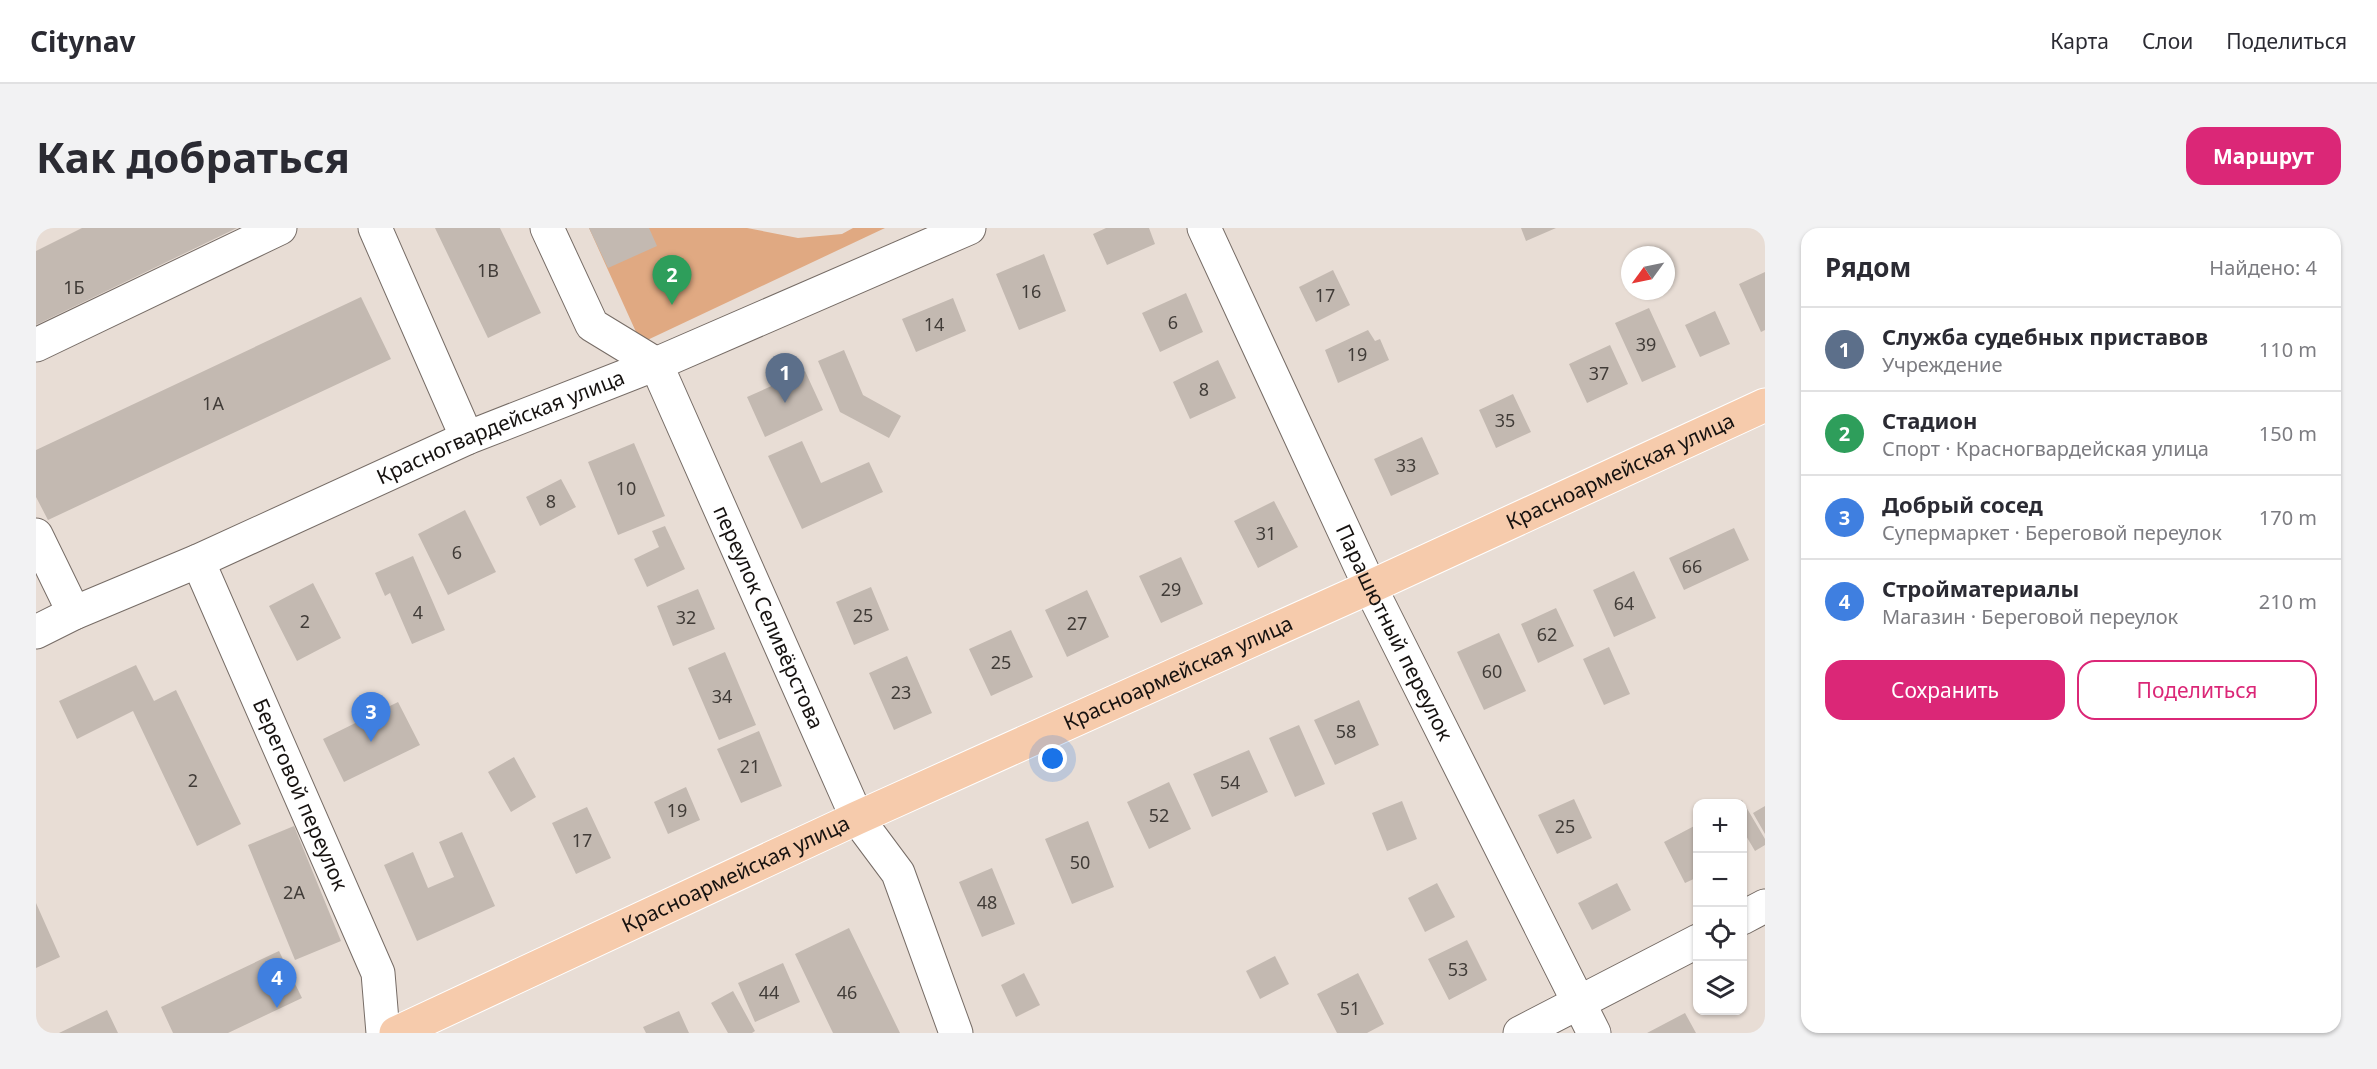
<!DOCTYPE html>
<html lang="ru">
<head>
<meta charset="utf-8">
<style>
  body { margin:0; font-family:"Noto Sans",sans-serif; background:#f2f2f3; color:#2b2b33 }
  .controls { position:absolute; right:18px; bottom:18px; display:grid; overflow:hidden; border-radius:12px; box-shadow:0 2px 4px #0004 }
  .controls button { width:54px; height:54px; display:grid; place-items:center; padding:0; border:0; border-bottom:2px solid #e1e1e2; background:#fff; color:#2b2b33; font:30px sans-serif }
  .compass { position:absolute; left:1585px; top:18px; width:54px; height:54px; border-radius:50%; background:#fff; box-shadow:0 2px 4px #0004; rotate:237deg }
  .you { position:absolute; left:1017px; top:531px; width:21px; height:21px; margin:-15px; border:4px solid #fff; border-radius:50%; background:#1a73e8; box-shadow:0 0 0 9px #1a73e833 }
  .badge { display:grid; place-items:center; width:39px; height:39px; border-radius:50%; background:#db2777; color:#fff; font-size:20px; font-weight:700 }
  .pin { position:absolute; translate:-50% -50px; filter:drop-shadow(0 2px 3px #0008) }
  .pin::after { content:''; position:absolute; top:32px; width:21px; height:18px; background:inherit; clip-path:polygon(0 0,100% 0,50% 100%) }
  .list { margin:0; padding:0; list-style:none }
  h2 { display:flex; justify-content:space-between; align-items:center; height:78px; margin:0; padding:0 24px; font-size:26px }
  h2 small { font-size:20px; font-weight:400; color:#7c7c81 }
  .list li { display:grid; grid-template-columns:39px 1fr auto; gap:18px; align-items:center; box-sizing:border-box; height:84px; padding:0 24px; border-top:2px solid #e1e1e2 }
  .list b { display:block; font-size:22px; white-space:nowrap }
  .list p { margin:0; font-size:20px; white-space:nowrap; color:#7c7c81 }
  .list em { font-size:20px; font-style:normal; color:#7c7c81 }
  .actions { display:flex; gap:12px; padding:18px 24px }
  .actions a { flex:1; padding:14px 0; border:2px solid #db2777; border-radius:18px; text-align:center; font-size:21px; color:#db2777 }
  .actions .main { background:#db2777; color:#fff }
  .icon { flex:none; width:33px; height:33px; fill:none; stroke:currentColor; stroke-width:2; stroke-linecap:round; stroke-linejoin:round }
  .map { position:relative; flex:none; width:1729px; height:805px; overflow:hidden; border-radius:18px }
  header { display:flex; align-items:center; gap:36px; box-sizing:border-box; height:84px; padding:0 30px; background:#fff; border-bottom:2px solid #e1e1e2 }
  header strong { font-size:28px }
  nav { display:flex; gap:33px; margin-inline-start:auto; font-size:21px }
  .intro { display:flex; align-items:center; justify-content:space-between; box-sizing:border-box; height:144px; padding:0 36px }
  h1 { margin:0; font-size:42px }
  .button { padding:15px 27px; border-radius:18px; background:#db2777; color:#fff; font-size:21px; font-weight:700 }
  main { display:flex; gap:36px; padding:0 36px }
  aside { flex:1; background:#fff; border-radius:18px; box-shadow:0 2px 4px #0004 }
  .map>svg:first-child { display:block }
</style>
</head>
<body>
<header>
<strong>Citynav</strong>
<nav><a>Карта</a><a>Слои</a><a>Поделиться</a></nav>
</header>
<div class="intro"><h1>Как добраться</h1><a class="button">Маршрут</a></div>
<main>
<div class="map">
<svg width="1729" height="805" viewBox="0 0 1729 805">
  <rect width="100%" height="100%" fill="#e8ddd5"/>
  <!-- green -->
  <path fill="#e0a982" d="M 553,0 L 711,0 L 762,10 L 806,6 L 817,0 L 849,0 L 605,115 Z"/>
  <!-- building -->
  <path fill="#c3b9b1" d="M 46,0 L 201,0 L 0,97 L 0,23 Z
    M 399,0 L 464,0 L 505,85 L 452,110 Z
    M 553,0 L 613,0 L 621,18 L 572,40 Z
    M 1070,0 L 1113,0 L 1119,16 L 1071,37 L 1057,6 Z
    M 1485,0 L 1520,0 L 1490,13 Z
    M 1008,26 L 1030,83 L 983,102 L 960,46 Z
    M 1297,42 L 1314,77 L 1280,94 L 1263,59 Z
    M 1729,44 L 1729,102 L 1725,104 L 1703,56 Z
    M 1150,65 L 1167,104 L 1124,124 L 1106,85 Z
    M 325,69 L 355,131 L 12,292 L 0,269 L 0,222 Z
    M 917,70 L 930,103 L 880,124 L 866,91 Z
    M 1613,80 L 1640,139 L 1606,154 L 1579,95 Z
    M 1679,83 L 1694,116 L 1664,129 L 1649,97 Z
    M 1332,102 L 1339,113 L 1344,111 L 1353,132 L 1302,155 L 1289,122 Z
    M 1574,117 L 1592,156 L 1551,175 L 1533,136 Z
    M 808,122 L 827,167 L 865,188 L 853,210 L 804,184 L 782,133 Z
    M 1182,132 L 1200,170 L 1154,191 L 1137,154 Z
    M 769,143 L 787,182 L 729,209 L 711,169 Z
    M 1477,166 L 1495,204 L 1460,220 L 1443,182 Z
    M 1386,209 L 1403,246 L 1355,268 L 1338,231 Z
    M 766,213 L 785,255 L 833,234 L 847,264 L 766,301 L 732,228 Z
    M 598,215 L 629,288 L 582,307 L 552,234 Z
    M 525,251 L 540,279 L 504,298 L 490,269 Z
    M 1238,273 L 1262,319 L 1222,340 L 1198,293 Z
    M 429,282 L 460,344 L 412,367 L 382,306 Z
    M 629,298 L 649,341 L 611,359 L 598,331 L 623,319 L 616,303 Z
    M 1698,300 L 1713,332 L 1648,362 L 1633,330 Z
    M 377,328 L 409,402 L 376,416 L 354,365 L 349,368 L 339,345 Z
    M 1145,329 L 1167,376 L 1125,395 L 1103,348 Z
    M 1598,343 L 1620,390 L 1578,409 L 1557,362 Z
    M 277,355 L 305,410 L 261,433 L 233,378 Z
    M 835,359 L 853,402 L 818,417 L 800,374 Z
    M 662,361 L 679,401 L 637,418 L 621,378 Z
    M 1051,362 L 1073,409 L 1031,429 L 1009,382 Z
    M 1520,380 L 1538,418 L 1502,435 L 1485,396 Z
    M 975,402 L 997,449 L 955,468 L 933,421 Z
    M 1463,405 L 1490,463 L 1448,482 L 1421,424 Z
    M 1573,419 L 1594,466 L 1568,477 L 1547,431 Z
    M 689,424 L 720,497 L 683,512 L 652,440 Z
    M 871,428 L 896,485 L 858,502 L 833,445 Z
    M 100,437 L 118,473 L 140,462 L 205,596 L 161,618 L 97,483 L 41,511 L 23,473 Z
    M 1323,472 L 1343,517 L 1299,537 L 1278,492 Z
    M 362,474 L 384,517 L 308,554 L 287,511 Z
    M 1263,497 L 1289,556 L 1259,569 L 1233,510 Z
    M 723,503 L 746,558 L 705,575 L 681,521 Z
    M 1213,522 L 1232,564 L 1176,589 L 1157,546 Z
    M 478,529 L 500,569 L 475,584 L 452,544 Z
    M 1133,554 L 1155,601 L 1113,621 L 1091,574 Z
    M 650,559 L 664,592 L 632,606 L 618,574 Z
    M 1538,571 L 1556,610 L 1521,626 L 1502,587 Z
    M 1706,572 L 1729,611 L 1729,617 L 1719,623 L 1706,601 L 1706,576 L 1701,576 Z
    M 1366,573 L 1381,611 L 1351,623 L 1336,585 Z
    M 1729,578 L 1729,606 L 1717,585 Z
    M 551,579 L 575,630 L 540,646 L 516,595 Z
    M 1052,593 L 1078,659 L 1036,676 L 1009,611 Z
    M 1662,596 L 1662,649 L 1649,655 L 1628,614 Z
    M 258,598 L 305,713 L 259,732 L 212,617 Z
    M 426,604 L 459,678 L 381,713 L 348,637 L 377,624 L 392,660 L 418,649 L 403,614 Z
    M 956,640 L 979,696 L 946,709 L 923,654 Z
    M 1401,655 L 1419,689 L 1389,704 L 1372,670 Z
    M 1581,655 L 1595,682 L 1556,702 L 1542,675 Z
    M 0,675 L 24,729 L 0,740 Z
    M 813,700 L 864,805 L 797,805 L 759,726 Z
    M 1431,712 L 1451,752 L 1413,772 L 1392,731 Z
    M 243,723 L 266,770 L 192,805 L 137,805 L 125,779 Z
    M 1239,728 L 1253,756 L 1224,771 L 1210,743 Z
    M 747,735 L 764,774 L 719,794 L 702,755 Z
    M 988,745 L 1004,777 L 980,789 L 965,757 Z
    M 1322,745 L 1348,796 L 1331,805 L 1301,805 L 1281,766 Z
    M 697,763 L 719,803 L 716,805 L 692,805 L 675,775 Z
    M 71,782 L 82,805 L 23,805 Z
    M 643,783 L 653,805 L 610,805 L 607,799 Z
    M 1649,785 L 1660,805 L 1611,805 Z"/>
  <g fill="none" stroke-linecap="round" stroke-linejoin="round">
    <defs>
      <g id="minor">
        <path d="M 339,0 L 431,210"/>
        <path id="s1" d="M 511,0 L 556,97 L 620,136 L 821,590 L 862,645 L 920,805"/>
        <path id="s2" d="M 1168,0 L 1334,359 L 1558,805"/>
        <path d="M 0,117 L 244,0"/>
        <path d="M 0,307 L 38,385"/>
        <path id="s3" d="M 162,333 L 342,745 L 347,805"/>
        <path id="s4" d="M 0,404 L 38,385 L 162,333 L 431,210 L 620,136 L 933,0"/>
        <path d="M 1706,690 L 1729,678"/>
        <path d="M 1484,805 L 1662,713"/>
      </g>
      <g id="major">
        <path id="s5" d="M 360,805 L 821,590 L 1334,359 L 1729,177"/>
      </g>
    </defs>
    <!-- minor casing -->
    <use href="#minor" stroke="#766c66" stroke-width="35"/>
    <!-- major casing -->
    <use href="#major" stroke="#fff" stroke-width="35"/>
    <!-- minor -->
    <use href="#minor" stroke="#fff" stroke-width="33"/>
    <!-- major -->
    <use href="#major" stroke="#f6cbac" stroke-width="33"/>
  </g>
  <g text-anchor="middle" stroke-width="4.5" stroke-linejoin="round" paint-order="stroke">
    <!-- number labels -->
    <g font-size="18" fill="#413c38">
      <text x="452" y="49">1В</text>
      <text x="38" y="66">1Б</text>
      <text x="995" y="70">16</text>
      <text x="1289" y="74">17</text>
      <text x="1137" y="101">6</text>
      <text x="898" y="103">14</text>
      <text x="1610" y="123">39</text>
      <text x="1321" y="133">19</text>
      <text x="1563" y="152">37</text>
      <text x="1168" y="168">8</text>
      <text x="177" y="182">1А</text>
      <text x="1469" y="199">35</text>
      <text x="1370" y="244">33</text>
      <text x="590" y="267">10</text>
      <text x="515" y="280">8</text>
      <text x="1230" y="312">31</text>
      <text x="421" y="331">6</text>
      <text x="1656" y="345">66</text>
      <text x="1135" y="368">29</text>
      <text x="1588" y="382">64</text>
      <text x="382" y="391">4</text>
      <text x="827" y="394">25</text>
      <text x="650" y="396">32</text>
      <text x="269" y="400">2</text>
      <text x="1041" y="402">27</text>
      <text x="1511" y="413">62</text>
      <text x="965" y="441">25</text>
      <text x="1456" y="450">60</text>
      <text x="865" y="471">23</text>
      <text x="686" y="475">34</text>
      <text x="1310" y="510">58</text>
      <text x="714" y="545">21</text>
      <text x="157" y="559">2</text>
      <text x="1194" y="561">54</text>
      <text x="641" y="589">19</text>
      <text x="1123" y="594">52</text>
      <text x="1529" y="605">25</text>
      <text x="546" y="619">17</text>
      <text x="1044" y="641">50</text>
      <text x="258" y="671">2А</text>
      <text x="951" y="681">48</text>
      <text x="1422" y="748">53</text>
      <text x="733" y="771">44</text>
      <text x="811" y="771">46</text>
      <text x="1314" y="787">51</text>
    </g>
    <!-- street labels -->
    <g font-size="21" fill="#161210" stroke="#f5eae2">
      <text dy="7" stroke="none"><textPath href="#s4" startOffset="508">Красногвардейская улица</textPath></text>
      <text dy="7" stroke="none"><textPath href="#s5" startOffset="1347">Красноармейская улица</textPath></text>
      <text dy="7" stroke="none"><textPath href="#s1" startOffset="459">переулок Селивёрстова</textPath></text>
      <text dy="7" stroke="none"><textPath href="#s2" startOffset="447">Парашютный переулок</textPath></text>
      <text dy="7" stroke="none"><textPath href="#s5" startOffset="861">Красноармейская улица</textPath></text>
      <text dy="7" stroke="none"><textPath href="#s3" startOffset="255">Береговой переулок</textPath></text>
      <text dy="7" stroke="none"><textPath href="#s5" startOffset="375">Красноармейская улица</textPath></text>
    </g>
  </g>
</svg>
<div class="controls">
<button>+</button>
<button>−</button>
<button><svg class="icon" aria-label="locate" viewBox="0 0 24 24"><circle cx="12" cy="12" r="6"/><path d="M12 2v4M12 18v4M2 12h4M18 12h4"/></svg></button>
<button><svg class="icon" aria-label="layers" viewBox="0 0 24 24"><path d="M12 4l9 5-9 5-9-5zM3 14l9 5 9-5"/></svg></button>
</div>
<svg class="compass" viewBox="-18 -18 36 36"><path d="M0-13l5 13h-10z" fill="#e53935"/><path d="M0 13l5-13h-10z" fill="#7c7c81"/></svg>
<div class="you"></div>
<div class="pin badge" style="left:749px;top:175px;background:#5c6f8a">1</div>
<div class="pin badge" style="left:636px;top:77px;background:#2e9e5b">2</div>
<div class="pin badge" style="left:335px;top:514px;background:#3f7fe0">3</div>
<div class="pin badge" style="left:241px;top:780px;background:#3f7fe0">4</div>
</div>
<aside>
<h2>Рядом<small>Найдено: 4</small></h2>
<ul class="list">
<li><span class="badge" style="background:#5c6f8a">1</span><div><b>Служба судебных приставов</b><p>Учреждение</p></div><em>110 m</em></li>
<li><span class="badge" style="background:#2e9e5b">2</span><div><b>Стадион</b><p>Спорт · Красногвардейская улица</p></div><em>150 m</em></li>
<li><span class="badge" style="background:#3f7fe0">3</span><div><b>Добрый сосед</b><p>Супермаркет · Береговой переулок</p></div><em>170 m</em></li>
<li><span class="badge" style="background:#3f7fe0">4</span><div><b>Стройматериалы</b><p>Магазин · Береговой переулок</p></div><em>210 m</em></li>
</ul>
<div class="actions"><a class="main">Сохранить</a><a>Поделиться</a></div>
</aside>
</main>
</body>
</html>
